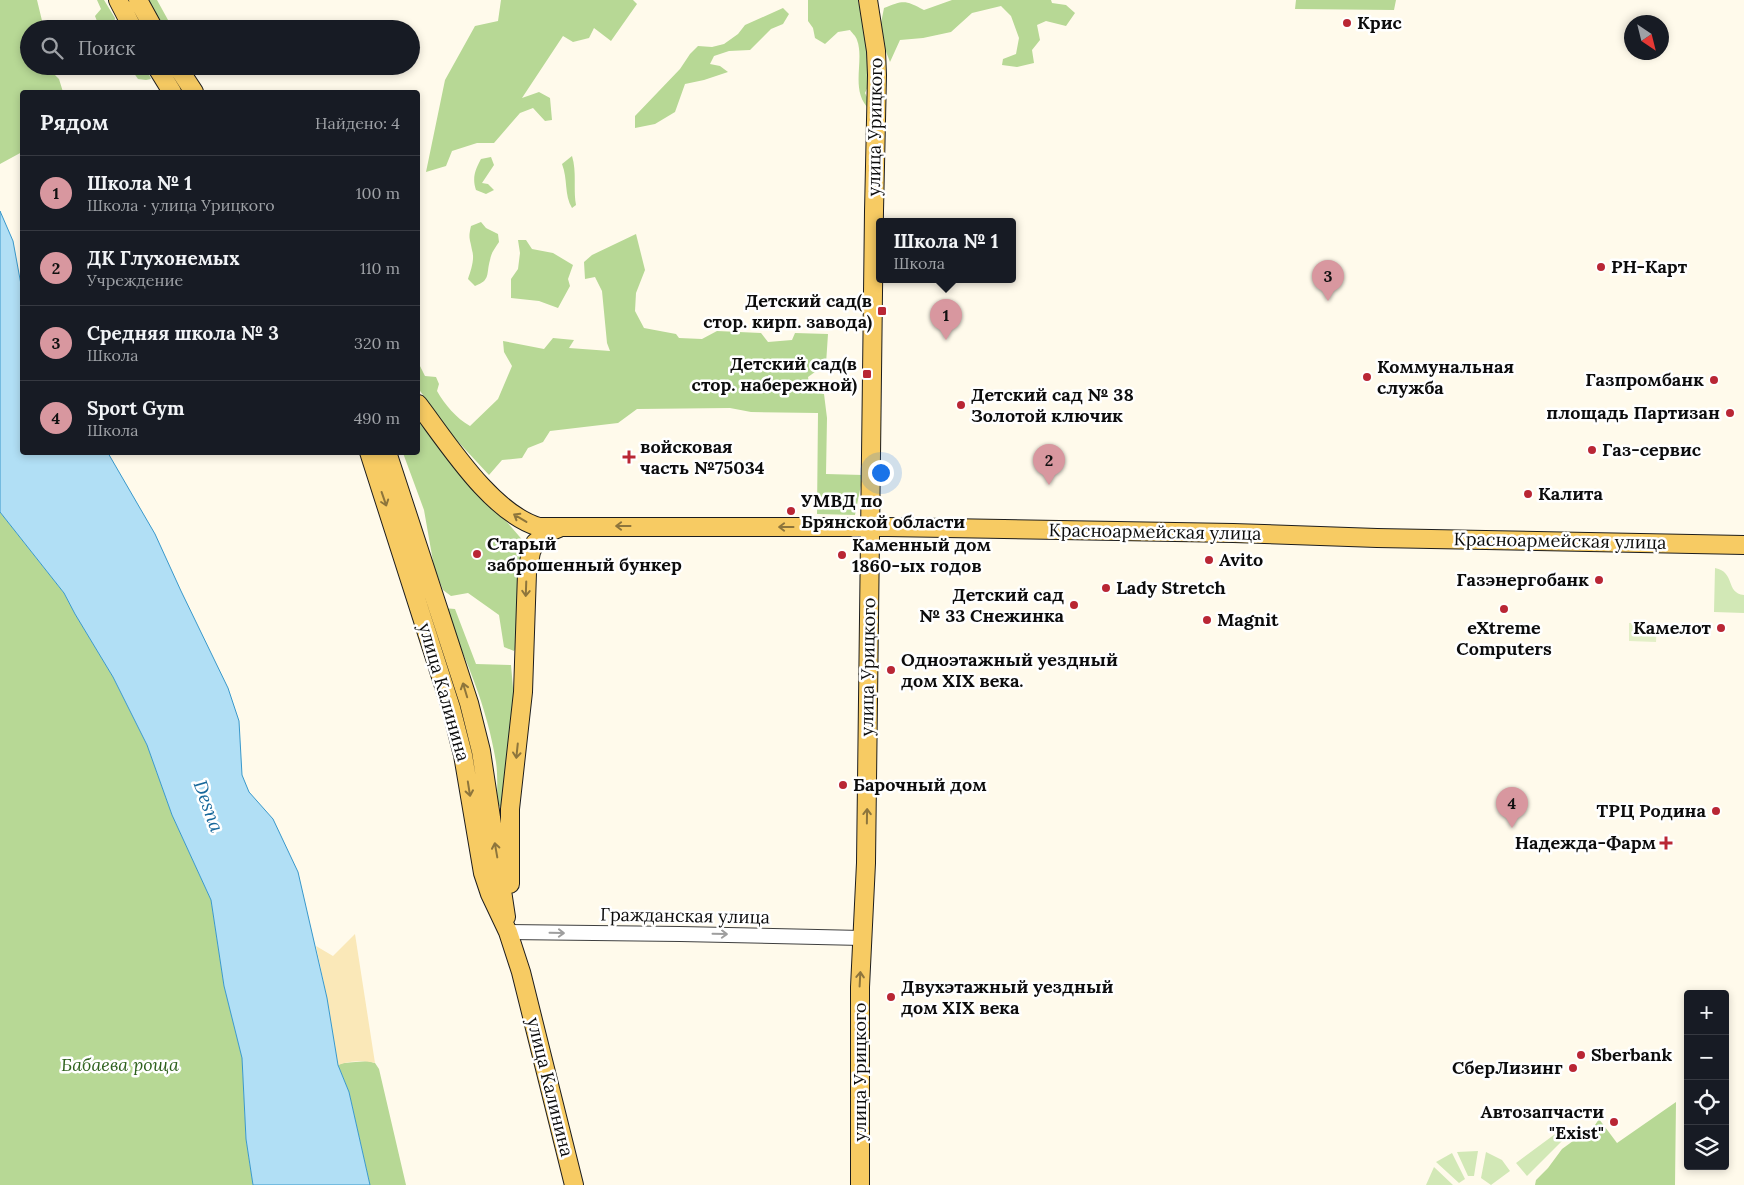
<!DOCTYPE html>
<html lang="ru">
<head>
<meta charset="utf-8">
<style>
  body { margin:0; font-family:Lora,serif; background:#242831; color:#f1f3f6 }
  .controls { position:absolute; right:15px; bottom:15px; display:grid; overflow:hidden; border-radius:5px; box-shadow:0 2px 8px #0003 }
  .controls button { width:45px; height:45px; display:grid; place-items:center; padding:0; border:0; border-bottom:1px solid #363941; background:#171b24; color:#f1f3f6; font:25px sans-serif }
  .compass { position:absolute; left:1624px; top:15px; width:45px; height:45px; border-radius:50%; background:#171b24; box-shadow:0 2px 8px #0003; rotate:145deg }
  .you { position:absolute; left:880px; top:472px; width:18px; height:18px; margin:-12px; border:4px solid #fff; border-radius:50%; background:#1a73e8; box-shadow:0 0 0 8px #1a73e833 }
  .badge { display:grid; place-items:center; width:32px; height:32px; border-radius:50%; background:#d8979f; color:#111; font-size:16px; font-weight:700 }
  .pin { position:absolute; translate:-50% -41px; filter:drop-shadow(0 1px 2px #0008) }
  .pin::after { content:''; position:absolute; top:26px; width:18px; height:15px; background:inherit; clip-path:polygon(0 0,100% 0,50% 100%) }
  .popup { position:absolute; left:876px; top:218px; width:140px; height:65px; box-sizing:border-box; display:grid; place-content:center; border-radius:5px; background:#171b24; filter:drop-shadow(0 1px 4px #0005); font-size:16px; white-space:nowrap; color:#9ea1a6 }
  .popup b { font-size:19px; color:#f1f3f6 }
  .popup::after { content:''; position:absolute; left:50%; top:100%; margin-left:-10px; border:10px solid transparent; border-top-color:#171b24 }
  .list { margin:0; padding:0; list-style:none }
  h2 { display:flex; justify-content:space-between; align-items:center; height:65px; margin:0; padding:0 20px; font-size:21px }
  h2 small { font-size:16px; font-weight:400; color:#9ea1a6 }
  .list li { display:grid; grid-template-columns:32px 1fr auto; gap:15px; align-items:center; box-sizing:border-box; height:75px; padding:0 20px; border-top:1px solid #363941 }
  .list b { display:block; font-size:19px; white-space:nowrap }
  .list p { margin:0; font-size:16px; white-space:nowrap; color:#9ea1a6 }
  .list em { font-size:16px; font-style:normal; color:#9ea1a6 }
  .icon { flex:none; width:28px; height:28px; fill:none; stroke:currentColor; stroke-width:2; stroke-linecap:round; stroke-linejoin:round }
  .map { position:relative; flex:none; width:1744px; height:1185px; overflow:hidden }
  .search { position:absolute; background:#171b24; box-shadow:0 2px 8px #0003; left:20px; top:20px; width:400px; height:55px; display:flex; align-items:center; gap:12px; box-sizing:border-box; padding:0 18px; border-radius:28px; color:#9ea1a6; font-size:19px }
  .panel { position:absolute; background:#171b24; box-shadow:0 2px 8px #0003; left:20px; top:90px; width:400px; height:365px; border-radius:5px }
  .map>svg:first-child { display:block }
</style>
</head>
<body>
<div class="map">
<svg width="1744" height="1185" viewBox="0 0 1744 1185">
  <rect width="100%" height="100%" fill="#fffaeb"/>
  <!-- green -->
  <path fill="#d2e8b6" d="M 1715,568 C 1736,572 1725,593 1744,595 L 1744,613 L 1714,612 Z
    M 1566,1126 L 1569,1134 L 1527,1176 L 1516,1163 Z
    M 1478,1151 L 1474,1176 L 1468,1176 L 1457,1152 Z
    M 1486,1152 L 1502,1160 L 1510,1171 L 1491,1185 L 1481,1178 Z
    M 1452,1153 L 1465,1179 L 1459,1183 L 1436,1162 Z
    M 1434,1167 L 1453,1185 L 1426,1185 Z"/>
  <!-- forest -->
  <path fill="#b7d895" d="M 0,0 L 37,0 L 44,29 L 29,29 L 29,66 L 51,66 L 52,72 L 59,79 L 63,92 L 22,92 L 22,152 L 0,164 Z
    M 97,0 L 104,0 L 115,18 L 114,26 L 118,29 L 100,29 L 95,16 L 101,9 Z
    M 149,0 L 157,0 L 173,29 L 163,29 Z
    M 501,0 L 633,0 L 637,4 L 611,41 L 594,28 L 589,38 L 573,42 L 563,36 L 522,98 L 539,92 L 550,98 L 552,120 L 545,121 L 533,108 L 520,113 L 494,143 L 477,143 L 452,151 L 446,166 L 426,172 L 445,80 L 475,26 L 498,21 Z
    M 808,0 L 858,0 L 869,48 L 867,67 L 869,84 L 865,93 L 871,105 L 870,110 C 849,91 865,61 857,40 C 856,36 852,33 850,30 L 838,32 L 825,44 L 815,38 L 813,28 L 808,21 Z
    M 952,0 L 1051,0 L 1052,3 L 1066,5 L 1075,13 L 1066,26 L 1046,21 L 1037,25 L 1040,40 L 1032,50 L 1034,63 L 1017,67 L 1002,65 L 1003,59 L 1016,54 L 1019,38 L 1011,16 L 1001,6 L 972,13 L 951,32 L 923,38 L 900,40 L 890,62 L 879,33 L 884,8 C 904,0 905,0 924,10 Z
    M 1296,0 L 1396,0 L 1394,10 L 1295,9 Z
    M 783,8 L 789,14 L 783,24 L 771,29 L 750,50 L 729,51 L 714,56 L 710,64 L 720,66 L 728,72 L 704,80 L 685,84 L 675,112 L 655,124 L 635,128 L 635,116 L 680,69 L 690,54 L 698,46 L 712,47 L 724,44 L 738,34 L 745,25 Z
    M 129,66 L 145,66 L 151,79 L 146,80 L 138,79 Z
    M 572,156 C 577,172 573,189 576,205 L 572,208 C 564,195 568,179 562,164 Z
    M 491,157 L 494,165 L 482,183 L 488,184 L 494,190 L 486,194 L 476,190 C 472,178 475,170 481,159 Z
    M 481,222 L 486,228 L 498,234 L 499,242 C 495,248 491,253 490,260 C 486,274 491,280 475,286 L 468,279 C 471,270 475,259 472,250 C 470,238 468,239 471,226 Z
    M 636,234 L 645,270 L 636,293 L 635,311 L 644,328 L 676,334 L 679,338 L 702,339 L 717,331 L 761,333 L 768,342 L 792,340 L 795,333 L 828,334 L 826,364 L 808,377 L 810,391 L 824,394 L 827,418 L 826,474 L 863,475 L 855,515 L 817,514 L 818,413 L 751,412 L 730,408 L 637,409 L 618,423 L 550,431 L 543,442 L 528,448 L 522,458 L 502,460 L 489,475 L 450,433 L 418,388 L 418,362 L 425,376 L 436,377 L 439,384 L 437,391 C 445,405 456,418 470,426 L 498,399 L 512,366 L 504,352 L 503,341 L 544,349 L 553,338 L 574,340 L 569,348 L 610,351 L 607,343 L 602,291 L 595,277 L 585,279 L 584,262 L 592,255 Z
    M 518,240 L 526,240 L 532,249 L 553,253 L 573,265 L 568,279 L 570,286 L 558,308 L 539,301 L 511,298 L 511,279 L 518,269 L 520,253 Z
    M 418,418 L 473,490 L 507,522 L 525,543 L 521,565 L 518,644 L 514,651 L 504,647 L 499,615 L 468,593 L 451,596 L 443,590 L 434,567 L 424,510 L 403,453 L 418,452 Z
    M 0,512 L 64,593 L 75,614 L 113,677 L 147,745 L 172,815 L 211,900 L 224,986 L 242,1058 L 246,1139 L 253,1185 L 0,1185 Z
    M 443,608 L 455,609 L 476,664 L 511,665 L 515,711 L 503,808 L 497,805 C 497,791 498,776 496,762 C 487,706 466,659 443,608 Z
    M 368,1061 L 375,1063 L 379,1069 L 406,1185 L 370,1185 L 349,1092 L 338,1065 L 343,1063 Z
    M 1676,1102 L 1675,1185 L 1535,1185 L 1536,1180 L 1548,1168 L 1562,1149 L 1595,1125 L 1599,1119 L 1617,1143 Z"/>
  <!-- sand -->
  <path fill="#fae8b8" d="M 355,934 L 375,1063 C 365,1060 348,1061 338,1065 L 327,998 L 316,946 L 333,956 Z"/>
  <!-- pitch -->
  <path fill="#e3efc7" d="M 1629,623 L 1657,623 L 1656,642 L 1629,641 Z"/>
  <!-- water -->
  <path fill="#b1dff5" stroke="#3998cb" d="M 0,211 L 13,241 L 22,290 L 22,452 L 108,453 L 155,534 L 181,591 L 228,688 L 239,721 L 242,775 L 249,792 L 273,819 L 298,872 L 327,998 L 338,1065 L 349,1092 L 370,1185 L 253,1185 L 246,1139 L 242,1058 L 224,986 L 211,900 L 172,815 L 147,745 L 113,677 L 75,614 L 64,593 L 0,512 Z"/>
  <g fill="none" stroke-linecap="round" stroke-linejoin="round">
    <defs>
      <path id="minor" d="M 508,932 L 680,934 L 862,938"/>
      <path id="major" d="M 118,0 L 133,29
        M 138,0 L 154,29
        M 156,66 L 172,92
        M 177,66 L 194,92
        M 418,404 C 447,442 491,513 539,527 L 888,527 L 1233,533 L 1377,538 L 1744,545
        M 369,452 L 451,708 L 463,755 L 483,873 L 490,894 L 508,932 L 521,972 L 574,1185
        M 387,452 L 469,703 L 481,751 L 506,917
        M 510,884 L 510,809 L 523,692 L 527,573 L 531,552 L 535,543 L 547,533 L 559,528
        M 860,1185 L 860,987 L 866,863 L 874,211 L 877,75 L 876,51 L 868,0"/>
    </defs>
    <!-- minor casing -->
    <use href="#minor" stroke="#3f3f3f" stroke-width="16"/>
    <!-- major casing -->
    <use href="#major" stroke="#1d1d1d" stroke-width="20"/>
    <!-- minor -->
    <use href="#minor" stroke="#fff" stroke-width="14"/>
    <!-- major -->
    <use href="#major" stroke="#f7cb63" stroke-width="18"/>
  </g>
  <!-- one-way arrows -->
  <defs><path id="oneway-shaft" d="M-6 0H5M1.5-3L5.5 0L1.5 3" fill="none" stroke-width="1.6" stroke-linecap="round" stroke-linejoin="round" transform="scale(1.25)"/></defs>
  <g stroke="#8d753c">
    <use href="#oneway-shaft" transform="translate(384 499) rotate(71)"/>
    <use href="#oneway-shaft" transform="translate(520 518) rotate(-149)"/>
    <use href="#oneway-shaft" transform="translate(623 526) rotate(-180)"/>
    <use href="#oneway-shaft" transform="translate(786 527) rotate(-180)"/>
    <use href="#oneway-shaft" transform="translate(526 589) rotate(92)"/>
    <use href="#oneway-shaft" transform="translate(465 690) rotate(-107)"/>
    <use href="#oneway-shaft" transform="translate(517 751) rotate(96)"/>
    <use href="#oneway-shaft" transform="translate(469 789) rotate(81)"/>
    <use href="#oneway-shaft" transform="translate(867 816) rotate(-89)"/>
    <use href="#oneway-shaft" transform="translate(496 850) rotate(-100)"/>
    <use href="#oneway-shaft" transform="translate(860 979) rotate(-87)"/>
  </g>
  <g stroke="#9e9e9e">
    <use href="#oneway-shaft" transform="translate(557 933) rotate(1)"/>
    <use href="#oneway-shaft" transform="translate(720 934) rotate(1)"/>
  </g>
  <!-- markers -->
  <g fill="#b92634" stroke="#fff" stroke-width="2">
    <circle cx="1347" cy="23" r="5"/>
    <circle cx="1601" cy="267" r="5"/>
    <rect x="877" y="306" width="10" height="10" rx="2.5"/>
    <rect x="862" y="369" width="10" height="10" rx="2.5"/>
    <circle cx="1367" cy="377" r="5"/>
    <circle cx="1714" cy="380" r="5"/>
    <circle cx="961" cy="405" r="5"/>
    <circle cx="1730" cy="413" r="5"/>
    <circle cx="1592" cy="450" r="5"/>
    <path d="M626.5 449.5h5v5h5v5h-5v5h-5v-5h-5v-5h5z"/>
    <circle cx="1528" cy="494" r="5"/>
    <circle cx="791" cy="511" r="5"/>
    <circle cx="477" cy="554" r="5"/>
    <circle cx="842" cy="555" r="5"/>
    <circle cx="1209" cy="560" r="5"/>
    <circle cx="1599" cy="580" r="5"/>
    <circle cx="1106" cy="588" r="5"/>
    <circle cx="1074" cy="605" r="5"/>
    <circle cx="1504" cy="609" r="5"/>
    <circle cx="1207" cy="620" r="5"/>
    <circle cx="1721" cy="628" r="5"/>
    <circle cx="891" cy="670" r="5"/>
    <circle cx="843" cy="785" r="5"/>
    <circle cx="1716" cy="811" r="5"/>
    <path d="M1663.5 835.5h5v5h5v5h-5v5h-5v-5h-5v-5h5z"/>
    <circle cx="891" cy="997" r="5"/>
    <circle cx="1581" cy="1055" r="5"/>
    <circle cx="1573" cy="1068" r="5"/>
    <circle cx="1614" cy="1122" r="5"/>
  </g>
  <g text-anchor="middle" stroke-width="5" stroke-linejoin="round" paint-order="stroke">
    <!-- poi labels -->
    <g font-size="18" font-weight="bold" fill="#0c0c0c" stroke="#fff" text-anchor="start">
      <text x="1357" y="29">Крис</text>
      <text x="1611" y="273">РН-Карт</text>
      <text x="872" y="307" text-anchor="end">Детский сад(в<tspan x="872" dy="21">стор. кирп. завода)</tspan></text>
      <text x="857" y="370" text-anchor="end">Детский сад(в<tspan x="857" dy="21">стор. набережной)</tspan></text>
      <text x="1377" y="373">Коммунальная<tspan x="1377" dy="21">служба</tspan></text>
      <text x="1704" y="386" text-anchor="end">Газпромбанк</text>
      <text x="971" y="401">Детский сад № 38<tspan x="971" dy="21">Золотой ключик</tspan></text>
      <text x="1720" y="419" text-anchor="end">площадь Партизан</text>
      <text x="640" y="453">войсковая<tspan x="640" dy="21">часть №75034</tspan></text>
      <text x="1602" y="456">Газ-сервис</text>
      <text x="1538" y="500">Калита</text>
      <text x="801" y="507">УМВД по<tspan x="801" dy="21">Брянской области</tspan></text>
      <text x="487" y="550">Старый<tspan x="487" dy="21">заброшенный бункер</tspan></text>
      <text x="852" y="551">Каменный дом<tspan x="852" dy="21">1860-ых годов</tspan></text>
      <text x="1219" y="566">Avito</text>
      <text x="1589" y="586" text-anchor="end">Газэнергобанк</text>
      <text x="1116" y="594">Lady Stretch</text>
      <text x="1064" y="601" text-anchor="end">Детский сад<tspan x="1064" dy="21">№ 33 Снежинка</tspan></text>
      <text x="1217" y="626">Magnit</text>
      <text x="1504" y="634" text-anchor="middle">eXtreme<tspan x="1504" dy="21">Computers</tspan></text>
      <text x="1711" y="634" text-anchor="end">Камелот</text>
      <text x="901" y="666">Одноэтажный уездный<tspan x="901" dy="21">дом XIX века.</tspan></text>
      <text x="853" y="791">Барочный дом</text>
      <text x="1706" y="817" text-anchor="end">ТРЦ Родина</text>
      <text x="1656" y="849" text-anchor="end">Надежда-Фарм</text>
      <text x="901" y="993">Двухэтажный уездный<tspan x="901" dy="21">дом XIX века</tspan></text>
      <text x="1591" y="1061">Sberbank</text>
      <text x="1563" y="1074" text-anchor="end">СберЛизинг</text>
      <text x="1604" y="1118" text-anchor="end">Автозапчасти<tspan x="1604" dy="21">"Exist"</tspan></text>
    </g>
    <!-- street labels -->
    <g font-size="18" fill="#0c0c0c" stroke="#fff">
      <text transform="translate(875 127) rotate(-89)" y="6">улица Урицкого</text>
      <text transform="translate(1155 532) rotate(1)" y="6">Красноармейская улица</text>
      <text transform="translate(1560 541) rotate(1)" y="6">Красноармейская улица</text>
      <text transform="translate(868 667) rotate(-89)" y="6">улица Урицкого</text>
      <text transform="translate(444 692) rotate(74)" y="6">улица Калинина</text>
      <text transform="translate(685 916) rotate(1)" y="6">Гражданская улица</text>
      <text transform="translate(860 1072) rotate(-90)" y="6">улица Урицкого</text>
      <text transform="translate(550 1087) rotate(76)" y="6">улица Калинина</text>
    </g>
    <!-- park labels -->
    <g font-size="18" font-style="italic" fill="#2f621e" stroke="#fff">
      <text x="120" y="1071">Бабаева роща</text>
    </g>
    <!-- water labels -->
    <g font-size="19" font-style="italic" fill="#17689b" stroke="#fff">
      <text transform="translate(209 806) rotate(70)" y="7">Desna</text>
    </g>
  </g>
</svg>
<div class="controls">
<button>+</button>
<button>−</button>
<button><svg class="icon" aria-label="locate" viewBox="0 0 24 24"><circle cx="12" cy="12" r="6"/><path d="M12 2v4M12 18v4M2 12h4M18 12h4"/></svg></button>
<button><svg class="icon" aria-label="layers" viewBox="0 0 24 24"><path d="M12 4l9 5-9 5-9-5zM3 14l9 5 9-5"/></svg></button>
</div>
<svg class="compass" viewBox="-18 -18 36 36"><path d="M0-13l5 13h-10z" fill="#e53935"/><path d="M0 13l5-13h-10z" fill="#9ea1a6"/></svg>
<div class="you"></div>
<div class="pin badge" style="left:946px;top:340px">1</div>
<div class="popup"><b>Школа № 1</b>Школа</div>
<div class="pin badge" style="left:1049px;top:485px">2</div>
<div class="pin badge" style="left:1328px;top:301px">3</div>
<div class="pin badge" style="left:1512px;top:828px">4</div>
<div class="search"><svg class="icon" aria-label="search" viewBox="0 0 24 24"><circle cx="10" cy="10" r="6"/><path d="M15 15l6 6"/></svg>Поиск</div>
<section class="panel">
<h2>Рядом<small>Найдено: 4</small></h2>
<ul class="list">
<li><span class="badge">1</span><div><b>Школа № 1</b><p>Школа · улица Урицкого</p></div><em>100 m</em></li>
<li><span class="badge">2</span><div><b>ДК Глухонемых</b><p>Учреждение</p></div><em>110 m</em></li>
<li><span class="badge">3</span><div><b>Средняя школа № 3</b><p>Школа</p></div><em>320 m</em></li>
<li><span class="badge">4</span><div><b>Sport Gym</b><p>Школа</p></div><em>490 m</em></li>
</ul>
</section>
</div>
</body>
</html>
